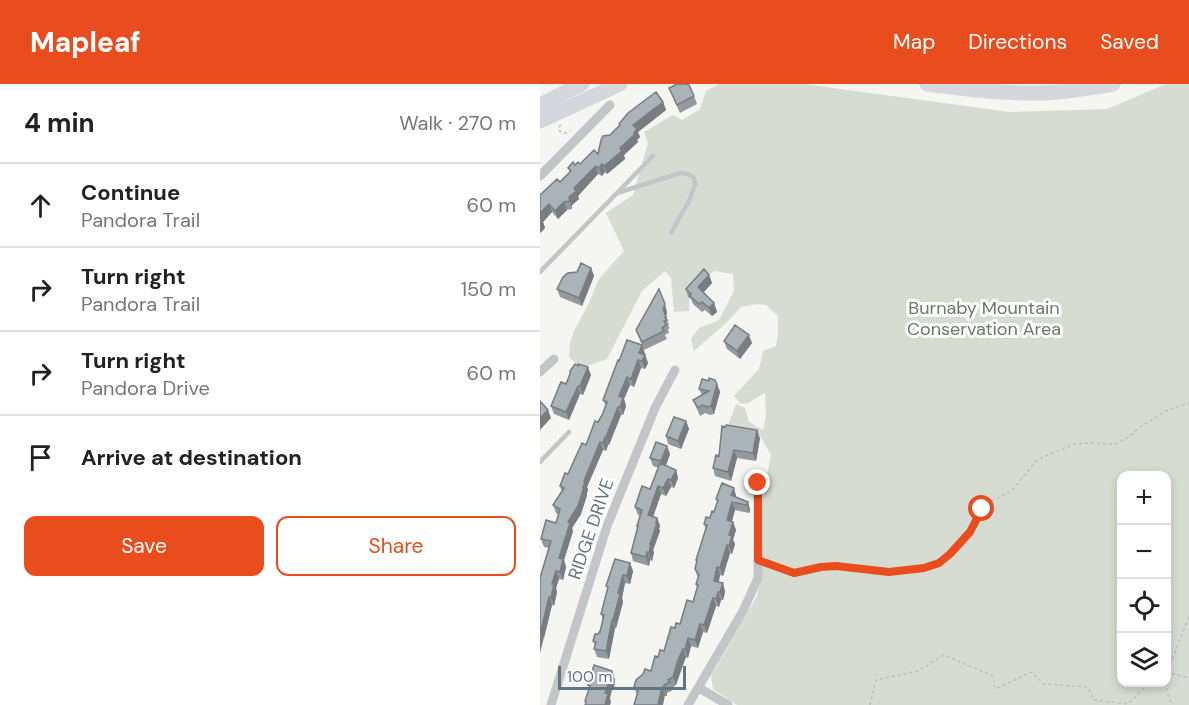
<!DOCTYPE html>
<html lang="en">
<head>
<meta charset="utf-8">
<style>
  body { margin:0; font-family:"DM Sans",sans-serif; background:#f2f2f2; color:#222 }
  .controls { position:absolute; right:18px; bottom:18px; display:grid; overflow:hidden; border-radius:12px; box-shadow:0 3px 9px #0003 }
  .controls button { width:54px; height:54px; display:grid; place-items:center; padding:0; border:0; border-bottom:2px solid #e0e0e0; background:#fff; color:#222; font:30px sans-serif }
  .scale { position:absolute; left:18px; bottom:15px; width:128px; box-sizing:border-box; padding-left:6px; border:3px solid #637583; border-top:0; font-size:16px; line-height:21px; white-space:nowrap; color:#637583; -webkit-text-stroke:4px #fff; paint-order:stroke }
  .stop { position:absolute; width:18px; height:18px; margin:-14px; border:4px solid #e94d1d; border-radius:50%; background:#fff }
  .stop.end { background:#e94d1d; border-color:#fff; box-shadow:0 2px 6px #0008 }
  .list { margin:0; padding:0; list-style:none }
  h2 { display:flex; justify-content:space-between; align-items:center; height:78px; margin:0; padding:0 24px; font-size:26px }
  h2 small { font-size:20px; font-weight:400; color:#767676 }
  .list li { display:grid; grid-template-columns:39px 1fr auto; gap:18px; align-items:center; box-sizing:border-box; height:84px; padding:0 24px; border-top:2px solid #e0e0e0 }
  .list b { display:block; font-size:22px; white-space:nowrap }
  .list p { margin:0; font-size:20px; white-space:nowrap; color:#767676 }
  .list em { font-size:20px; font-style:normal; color:#767676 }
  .actions { display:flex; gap:12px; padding:18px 24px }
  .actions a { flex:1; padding:14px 0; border:2px solid #e94d1d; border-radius:12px; text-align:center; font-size:21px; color:#e94d1d }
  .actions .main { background:#e94d1d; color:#fff }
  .icon { flex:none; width:33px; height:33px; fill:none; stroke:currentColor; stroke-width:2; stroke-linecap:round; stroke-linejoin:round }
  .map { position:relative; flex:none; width:649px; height:621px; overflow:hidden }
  header { display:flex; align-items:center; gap:36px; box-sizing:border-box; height:84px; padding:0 30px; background:#e94d1d; color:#fff }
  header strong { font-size:28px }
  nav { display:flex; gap:33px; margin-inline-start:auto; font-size:21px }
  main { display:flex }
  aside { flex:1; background:#fff }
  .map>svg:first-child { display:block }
</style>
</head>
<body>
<header>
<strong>Mapleaf</strong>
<nav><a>Map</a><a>Directions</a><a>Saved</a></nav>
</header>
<main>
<aside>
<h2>4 min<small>Walk · 270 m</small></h2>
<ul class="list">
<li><svg class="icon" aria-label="ahead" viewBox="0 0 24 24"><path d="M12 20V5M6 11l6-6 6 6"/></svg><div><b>Continue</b><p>Pandora Trail</p></div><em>60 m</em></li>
<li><svg class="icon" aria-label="right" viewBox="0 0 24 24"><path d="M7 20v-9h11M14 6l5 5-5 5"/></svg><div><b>Turn right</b><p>Pandora Trail</p></div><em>150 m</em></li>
<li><svg class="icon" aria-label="right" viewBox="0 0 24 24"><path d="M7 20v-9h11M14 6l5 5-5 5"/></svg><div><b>Turn right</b><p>Pandora Drive</p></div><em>60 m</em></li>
<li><svg class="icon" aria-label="arrive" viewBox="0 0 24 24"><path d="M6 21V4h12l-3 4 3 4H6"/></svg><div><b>Arrive at destination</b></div></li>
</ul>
<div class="actions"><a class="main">Save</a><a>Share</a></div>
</aside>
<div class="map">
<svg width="649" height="621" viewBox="0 0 649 621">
  <rect width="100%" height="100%" fill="#f5f5f1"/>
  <!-- green -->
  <path fill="#d6dcd2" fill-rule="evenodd" d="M 179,0 L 264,0 L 470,28 L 567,25 L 626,0 L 649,0 L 649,621 L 197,621 L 173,605 L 171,592 L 217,512 L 222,486 L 222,419 L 231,371 L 219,350 L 187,344 L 196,320 L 205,324 L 209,338 L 223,346 L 226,331 L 225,309 L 208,319 L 201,320 L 194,312 L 219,285 L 223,267 L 236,262 L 238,248 L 238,232 L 226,221 L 216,220 L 201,223 L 186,239 L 154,267 L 151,255 L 159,244 L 179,236 L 194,207 L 193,190 L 174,187 L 150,206 L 149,227 L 134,228 L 131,194 L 125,187 L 102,207 L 67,275 L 41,284 L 29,273 L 30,258 L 35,245 L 47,223 L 59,195 L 84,167 L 66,129 L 93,111 L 108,59 L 104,48 L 133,31 L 142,36 L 160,25 L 166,7 ZM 582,392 L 626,392 L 626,598 L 582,598 Z"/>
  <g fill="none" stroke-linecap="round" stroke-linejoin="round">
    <!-- path -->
    <path stroke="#bcbec0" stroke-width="1.5" stroke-dasharray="3 3" stroke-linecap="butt" d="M 21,41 L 19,43 L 19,46 L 22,49 L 27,49 L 30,47
      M 227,479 L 254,489 L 281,483 L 296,482 L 349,488 L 384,484 L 398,479 L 410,470 L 430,448 L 442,425 L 449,418 L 472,407 L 495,378 L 503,373 L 535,360 L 548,359 L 575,360 L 587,354 L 603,341 L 628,326 L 649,319
      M 626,588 L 649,594
      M 626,592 L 649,532
      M 626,598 L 627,608 L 632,621
      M 330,621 L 336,596 L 378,587 L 404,571 L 453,592 L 455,605 L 492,588 L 503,600 L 548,603 L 554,616 L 588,620 L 611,598"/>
    <!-- lane -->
    <path stroke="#c2c6c9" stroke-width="4.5" d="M 77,109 L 140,89 C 146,89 150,90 154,94 L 155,100 L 150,115 L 131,149
      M 0,188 L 113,72
      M 0,378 L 29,348"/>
    <!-- street -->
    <path stroke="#c2c6c9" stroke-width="9" d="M 0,92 L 70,21
      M 0,288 L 14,275
      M 159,604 L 188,621
      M 11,621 L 67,442 L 115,324 L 135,286
      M 148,621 L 203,527 L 218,494 L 218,398"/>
    <!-- primary -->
    <path stroke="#d4d8dc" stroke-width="15" d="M 387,0 C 426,5 465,10 504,9 C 527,8 550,4 573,0
      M 0,21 L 42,0
      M 0,37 L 80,0"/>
  </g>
  <!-- wall -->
  <path fill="#929a9e" d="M 129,4 L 154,12 L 157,20 L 140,29 Z
    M 123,18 L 126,26 L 98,48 L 100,53 L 97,56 L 98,58 L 84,71 L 85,75 L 67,90 L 65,88 L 62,92 L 58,90 L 38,112 L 39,115 L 32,121 L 32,125 L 27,126 L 18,135 L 12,128 L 3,138 L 5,144 L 0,149 L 0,112 L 20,98 L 30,89 L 28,84 L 35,81 L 40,80 L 58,70 L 70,51 L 80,42 L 79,40 Z
    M 51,184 L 54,192 L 42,222 L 20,213 L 17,205 L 37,188 Z
    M 169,191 L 172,199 L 163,209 L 174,219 L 177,228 L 172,232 L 165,226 L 162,228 L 153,220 L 151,215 L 148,213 L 146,205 Z
    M 127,228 L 126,232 L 129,241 L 128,242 L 130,244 L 128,245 L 129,249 L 125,251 L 127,255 L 104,266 L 96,246 Z
    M 184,257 L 212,259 L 200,275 L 187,265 Z
    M 102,261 L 108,279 L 105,285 L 101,284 L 94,303 L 90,301 L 84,315 L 86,322 L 83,331 L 81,331 L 69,361 L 68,361 L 66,367 L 63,366 L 47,403 L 48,406 L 47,409 L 47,411 L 41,430 L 32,444 L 33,447 L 24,476 L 26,483 L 23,496 L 19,495 L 16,504 L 17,508 L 14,522 L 12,521 L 4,555 L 9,464 L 4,463 L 1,455 L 16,439 L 19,431 L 16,429 L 13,421 L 22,408 L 20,402 L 46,361 L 66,322 L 63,316 L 79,277 Z
    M 51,291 L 43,311 L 40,310 L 29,336 L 14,330 L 11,322 L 26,300 Z
    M 177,300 L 180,308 L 174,330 L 170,331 L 165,329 L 160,332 L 153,316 L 162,311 L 159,305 Z
    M 146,337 L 149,345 L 141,365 L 128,360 L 126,352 Z
    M 220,354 L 216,377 L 197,374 L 191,397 L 175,392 L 173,384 L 179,372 Z
    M 130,370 L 126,382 L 136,386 L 138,394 L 134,404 L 131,403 L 126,412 L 121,410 L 113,432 L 117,434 L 120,442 L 119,445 L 120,447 L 113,466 L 114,468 L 112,477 L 110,476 L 109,482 L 93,477 L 91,469 L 98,445 L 97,442 L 100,432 L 98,431 L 95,423 L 110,405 L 119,384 L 113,382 L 110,374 Z
    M 194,404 L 196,412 L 196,413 L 208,418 L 210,426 L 209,429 L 195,426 L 192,437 L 193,438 L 196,446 L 193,456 L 195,460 L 192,470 L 190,469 L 183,492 L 180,491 L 179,498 L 183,499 L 185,508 L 183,516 L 181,516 L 179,523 L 176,522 L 167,549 L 163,548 L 158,564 L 151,562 L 148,574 L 146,573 L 141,584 L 136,601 L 132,604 L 133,606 L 127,609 L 127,612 L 97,611 L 94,603 L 111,587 L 118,573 L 124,567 L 135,544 L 140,540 L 153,518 L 157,504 L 156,500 L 158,494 L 155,485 L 157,478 L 156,476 L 166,446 L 164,440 L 170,434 L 174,428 L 177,418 L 176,415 Z
    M 90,479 L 93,487 L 90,500 L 85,499 L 82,514 L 83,518 L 76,544 L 75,544 L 69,575 L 57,573 L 54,565 L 55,562 L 53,557 L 60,548 L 63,536 L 61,530 L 68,505 L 66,502 Z"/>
  <!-- shaded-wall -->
  <path fill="#777d81" d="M 123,18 L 126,26 L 98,48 L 100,53 L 97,56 L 98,58 L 84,71 L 85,75 L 67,90 L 64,82 L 80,64 L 93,41 Z
    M 62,80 L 65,88 L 62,92 L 59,84 Z
    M 56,82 L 58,90 L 38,112 L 39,115 L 32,121 L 32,125 L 29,113 L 34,104 Z
    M 24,118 L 27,126 L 18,135 L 15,127 Z
    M 9,120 L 12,128 L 3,138 L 5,144 L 0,149 L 0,129 Z
    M 51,184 L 54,192 L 42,222 L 39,214 Z
    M 169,191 L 172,199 L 161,211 L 158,203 Z
    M 174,219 L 177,228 L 172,232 L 169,224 Z
    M 125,220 L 127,228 L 126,233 L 123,225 Z
    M 209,251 L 212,259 L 200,275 L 197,267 Z
    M 102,261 L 105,270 L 102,277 L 99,269 Z
    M 105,271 L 108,279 L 105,285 L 102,277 Z
    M 98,276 L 101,284 L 94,303 L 91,295 Z
    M 48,283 L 51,291 L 43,311 L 40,302 Z
    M 87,293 L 90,301 L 84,315 L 86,322 L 83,331 L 80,323 L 79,312 Z
    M 177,300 L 180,308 L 174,330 L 171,322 Z
    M 38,302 L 40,310 L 29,336 L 26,328 Z
    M 78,323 L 81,331 L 69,361 L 66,353 Z
    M 8,326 L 11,334 L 0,346 L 0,334 Z
    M 146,337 L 149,345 L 141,365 L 138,357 Z
    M 217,346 L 220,354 L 216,377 L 213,369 Z
    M 65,353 L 68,361 L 66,367 L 63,359 Z
    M 60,358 L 63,366 L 47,403 L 48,406 L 47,409 L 47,411 L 41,430 L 32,444 L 33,447 L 24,476 L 26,483 L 23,496 L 20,488 L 19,474 L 28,438 L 43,403 L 44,397 Z
    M 127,362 L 130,370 L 124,385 L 121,377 Z
    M 194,366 L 197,374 L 191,397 L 188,388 Z
    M 136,386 L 138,394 L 134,404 L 131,396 Z
    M 128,395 L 131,403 L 126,412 L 123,404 Z
    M 118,402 L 121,410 L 111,439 L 108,431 Z
    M 194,404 L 196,412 L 194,419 L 191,411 Z
    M 192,418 L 195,426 L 190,444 L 187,436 Z
    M 208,418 L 210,426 L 209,429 L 207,421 Z
    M 117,434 L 120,442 L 119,445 L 120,447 L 113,466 L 114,468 L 112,477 L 109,469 L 110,460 Z
    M 193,438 L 196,446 L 193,456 L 195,460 L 192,470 L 189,462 L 189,451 Z
    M 187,461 L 190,469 L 183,492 L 180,484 Z
    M 107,468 L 110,476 L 109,482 L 106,473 Z
    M 90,479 L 93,487 L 90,500 L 87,492 Z
    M 177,483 L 180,491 L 177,505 L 174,497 Z
    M 16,487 L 19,495 L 16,504 L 17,508 L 14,522 L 11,514 L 12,500 Z
    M 83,491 L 85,499 L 82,514 L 83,518 L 76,544 L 73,536 L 78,509 Z
    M 183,499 L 185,508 L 183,516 L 180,508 Z
    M 178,508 L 181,516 L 179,523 L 176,515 Z
    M 9,513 L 12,521 L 0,569 L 0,551 Z
    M 173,514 L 176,522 L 167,549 L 164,541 Z
    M 72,536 L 75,544 L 69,575 L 66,567 Z
    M 160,540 L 163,548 L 158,564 L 155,556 Z
    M 148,554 L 151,562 L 148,574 L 145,566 Z
    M 143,565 L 146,573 L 136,601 L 133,593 Z
    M 72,587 L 75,595 L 74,605 L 72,606 L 70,614 L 71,618 L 70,621 L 65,621 L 65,609 Z
    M 124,601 L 127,609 L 127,612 L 124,604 Z
    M 122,603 L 125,611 L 123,621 L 118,621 Z"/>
  <!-- building -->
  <path fill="#aab3b8" stroke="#777d81" stroke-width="1.5" d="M 137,0 L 147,0 L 148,1 L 149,1 L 154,12 L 137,21 L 129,4 Z
    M 116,8 L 123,18 L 93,41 L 97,45 L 94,49 L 95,50 L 80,64 L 82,67 L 64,82 L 62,80 L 59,84 L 56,82 L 34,104 L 36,107 L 29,113 L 30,117 L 24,118 L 15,127 L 9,120 L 0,129 L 0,111 L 17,95 L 20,98 L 31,87 L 28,84 L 33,78 L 35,81 L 38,78 L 40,80 L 54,66 L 58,70 L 61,56 L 63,52 L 70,51 L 80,41 L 79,40 L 88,29 Z
    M 41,179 L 51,184 L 39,214 L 17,205 L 23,193 L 28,189 L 37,188 Z
    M 164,185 L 169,191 L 158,203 L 174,219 L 169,224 L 162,218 L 159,220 L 150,212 L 151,210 L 146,205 Z
    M 119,205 L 125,220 L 123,225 L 126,233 L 125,234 L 127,236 L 124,237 L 126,241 L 122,244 L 124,247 L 102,258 L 96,246 Z
    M 195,241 L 209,251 L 197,267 L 184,257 Z
    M 87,256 L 102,261 L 99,269 L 105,271 L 102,277 L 98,276 L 91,295 L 87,293 L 79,312 L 83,314 L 80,323 L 78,323 L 66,353 L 65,353 L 63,359 L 60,358 L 44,397 L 45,398 L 43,403 L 44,403 L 38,422 L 28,438 L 30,439 L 19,474 L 23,475 L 20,488 L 16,487 L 12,500 L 14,500 L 11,514 L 9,513 L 0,551 L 0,494 L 11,457 L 1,455 L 6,436 L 16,439 L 20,425 L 13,421 L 24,404 L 20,402 L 25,389 L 28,390 L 42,359 L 46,361 L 55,337 L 58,338 L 63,329 L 67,318 L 63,316 L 78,276 L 79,277 Z
    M 35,280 L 38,282 L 38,280 L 48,283 L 40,302 L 38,302 L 26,328 L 11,322 L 21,298 L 26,300 L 30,290 L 30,287 Z
    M 169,294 L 175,296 L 177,300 L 171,322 L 167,323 L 162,321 L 158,324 L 153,316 L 169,307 L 159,305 L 162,295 L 169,297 Z
    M 0,317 L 8,326 L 0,334 Z
    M 134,333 L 146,337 L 138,357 L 126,352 Z
    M 186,341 L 217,346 L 213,369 L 194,366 L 188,388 L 173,384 L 176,371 L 179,372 L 182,342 L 185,343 Z
    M 116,358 L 127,362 L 121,377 L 110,374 Z
    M 120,379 L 136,386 L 131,396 L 128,395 L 123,404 L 118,402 L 108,431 L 117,434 L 116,439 L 117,439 L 110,460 L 111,460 L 109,469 L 107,468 L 106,473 L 91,469 L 98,442 L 97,442 L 102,426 L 95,423 L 102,402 L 110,405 Z
    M 182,399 L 194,404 L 191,411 L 208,418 L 207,421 L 192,418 L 187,436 L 193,438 L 189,451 L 192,452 L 189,462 L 187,461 L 180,484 L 177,483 L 174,497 L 183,499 L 180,508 L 178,508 L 176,515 L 173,514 L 164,541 L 160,540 L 155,556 L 148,554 L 145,566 L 143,565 L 138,576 L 133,593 L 128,596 L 130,598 L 124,601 L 124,604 L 122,603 L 118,621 L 94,621 L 99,604 L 94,603 L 96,596 L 103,590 L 105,585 L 111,587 L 115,572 L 118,573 L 120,566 L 124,567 L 131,543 L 135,544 L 136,539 L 140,540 L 147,516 L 153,518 L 158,501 L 156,500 L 159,491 L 155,485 L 157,476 L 156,476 L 167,441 L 164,440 L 166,433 L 170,434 L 172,427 L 174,428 L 178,416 L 176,415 Z
    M 75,475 L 90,479 L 87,492 L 83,491 L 78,509 L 80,510 L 73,536 L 72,536 L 66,567 L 54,565 L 56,558 L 53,557 L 55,550 L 58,550 L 59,548 L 60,548 L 64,531 L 61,530 L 68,503 L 66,502 Z
    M 54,581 L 72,587 L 71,597 L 69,598 L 65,609 L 68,610 L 65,621 L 45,621 L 46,618 L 45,617 L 50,602 L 48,601 Z"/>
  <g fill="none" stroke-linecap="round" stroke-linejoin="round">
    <!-- route -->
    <path stroke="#e94d1d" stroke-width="8" d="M 218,399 L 218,476 L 254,489 L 281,483 L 296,482 L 349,488 L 384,484 L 399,479 L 410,470 L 430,448 L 442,425"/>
  </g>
  <g text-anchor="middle" stroke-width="6" stroke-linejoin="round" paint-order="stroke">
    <!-- park labels -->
    <g font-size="18" fill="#677a62" stroke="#fff">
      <text x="444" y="230">Burnaby Mountain<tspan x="444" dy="21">Conservation Area</tspan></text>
    </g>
    <!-- street labels -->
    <g font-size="18" fill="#637583" stroke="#fff">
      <text transform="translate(51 445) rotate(-71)" y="6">RIDGE DRIVE</text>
    </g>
  </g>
</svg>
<div class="controls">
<button>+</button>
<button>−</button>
<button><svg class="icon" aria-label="locate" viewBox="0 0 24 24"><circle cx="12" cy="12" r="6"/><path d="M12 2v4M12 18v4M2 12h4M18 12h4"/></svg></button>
<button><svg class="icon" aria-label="layers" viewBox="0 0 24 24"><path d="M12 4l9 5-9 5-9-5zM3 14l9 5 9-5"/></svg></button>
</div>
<div class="scale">100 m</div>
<div class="stop" style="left:442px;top:425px"></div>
<div class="stop end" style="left:218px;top:399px"></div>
</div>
</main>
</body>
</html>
